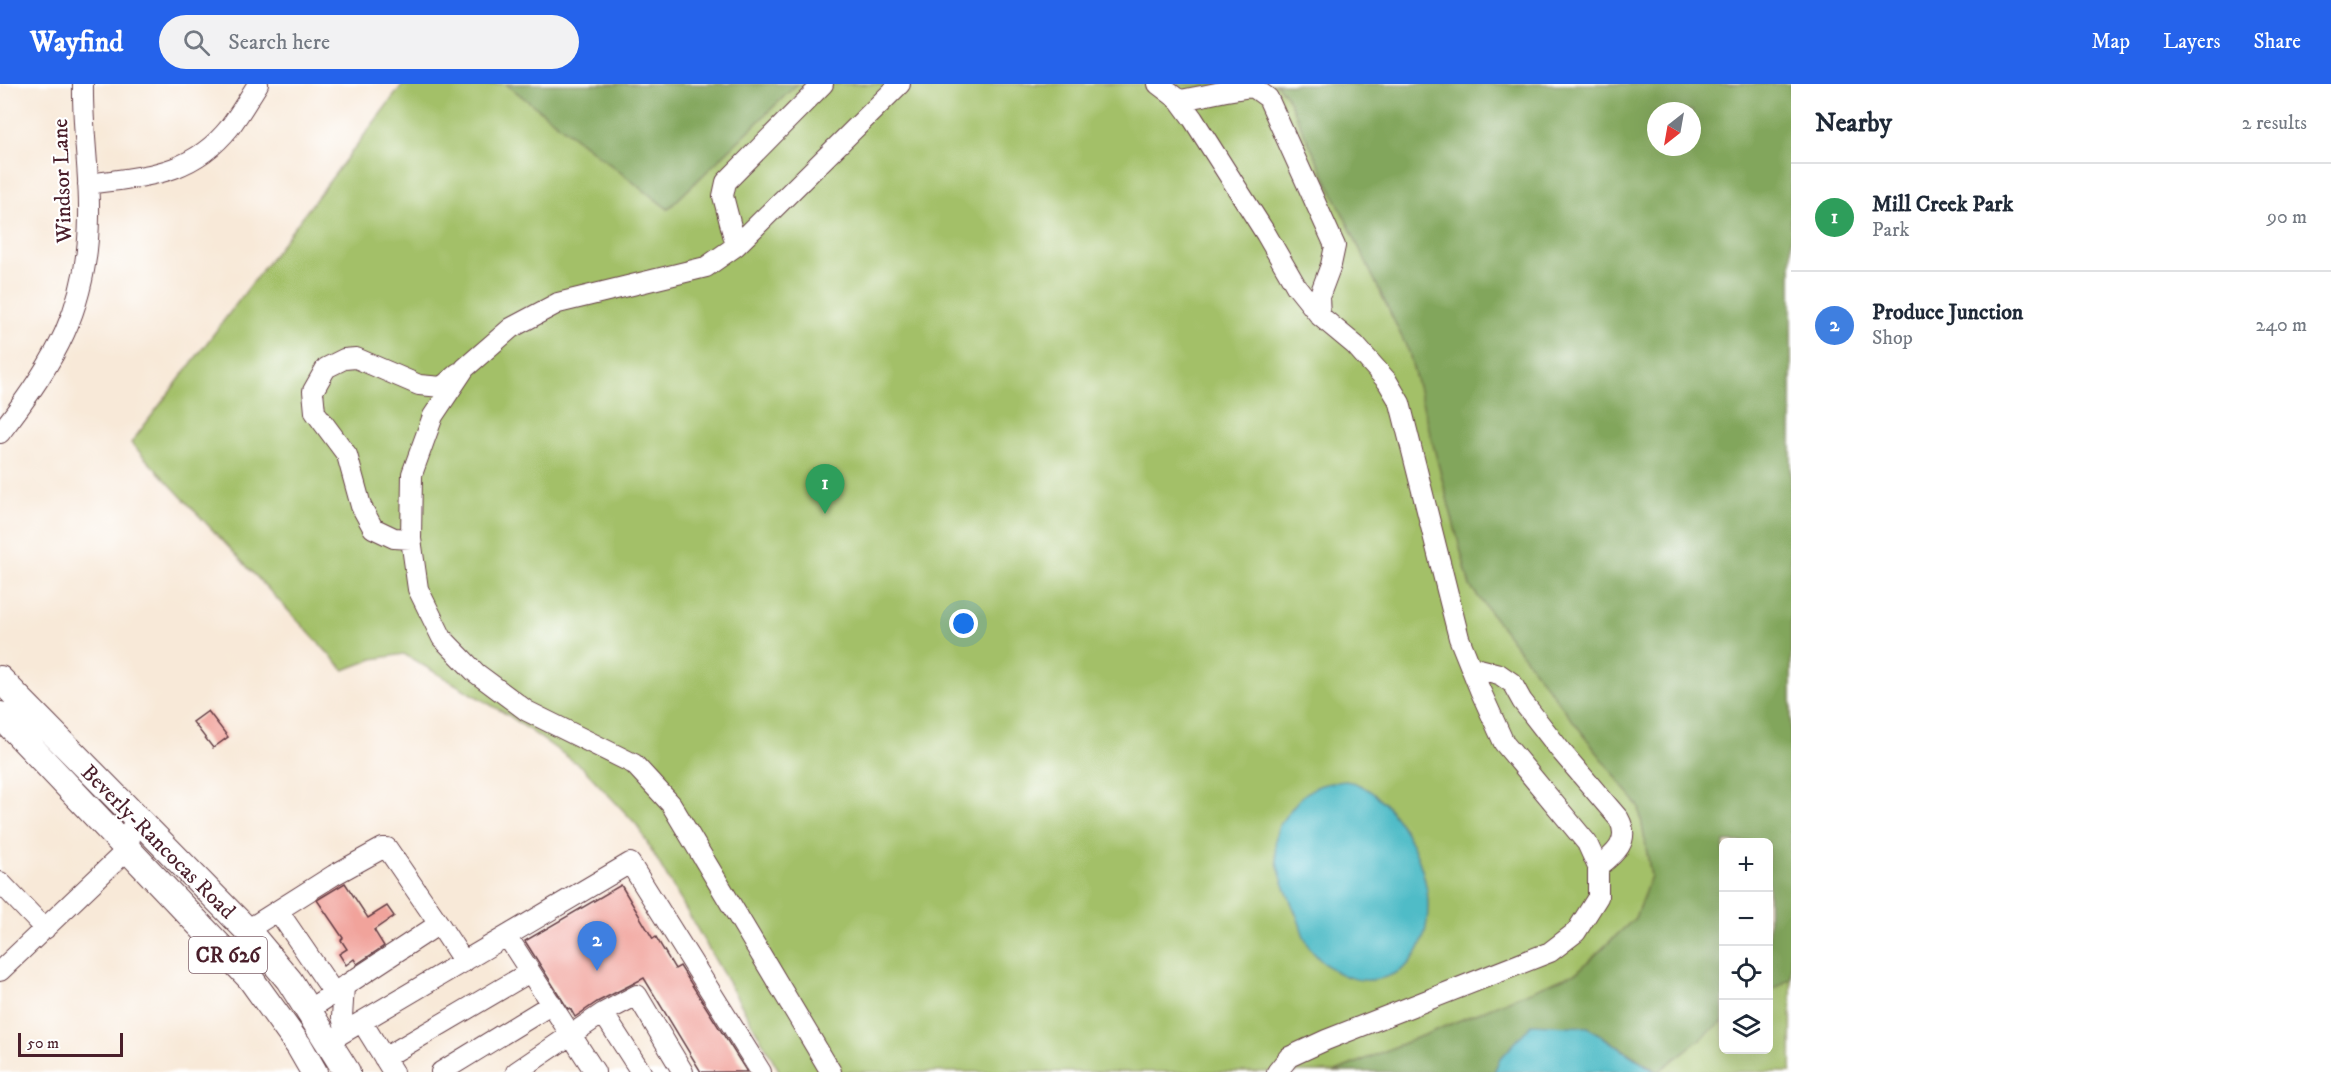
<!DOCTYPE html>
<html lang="en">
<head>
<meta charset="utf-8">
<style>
  body { margin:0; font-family:"IM FELL DW Pica",serif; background:#f2f2f3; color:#1f2937 }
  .controls { position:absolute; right:18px; bottom:18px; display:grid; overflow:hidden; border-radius:9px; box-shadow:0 6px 24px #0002 }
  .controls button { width:54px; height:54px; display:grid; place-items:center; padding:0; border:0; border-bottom:2px solid #e0e1e3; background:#fff; color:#1f2937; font:30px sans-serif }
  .compass { position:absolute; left:1647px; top:18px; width:54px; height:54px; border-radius:50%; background:#fff; box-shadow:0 6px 24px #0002; rotate:211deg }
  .scale { position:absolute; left:18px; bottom:15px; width:105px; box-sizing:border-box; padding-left:6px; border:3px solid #4a1f2b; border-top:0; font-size:16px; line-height:21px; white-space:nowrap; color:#4a1f2b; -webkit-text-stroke:4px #fff; paint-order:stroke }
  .you { position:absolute; left:964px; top:540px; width:21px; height:21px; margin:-15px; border:4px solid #fff; border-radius:50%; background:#1a73e8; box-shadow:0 0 0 9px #1a73e833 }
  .badge { display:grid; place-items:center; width:39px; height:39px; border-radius:50%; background:#2563eb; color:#fff; font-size:20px; font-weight:700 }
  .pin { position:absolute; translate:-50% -50px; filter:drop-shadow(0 2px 3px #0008) }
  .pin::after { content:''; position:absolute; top:32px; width:21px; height:18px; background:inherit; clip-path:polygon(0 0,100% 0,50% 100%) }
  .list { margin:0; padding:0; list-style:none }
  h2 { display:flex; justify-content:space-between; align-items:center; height:78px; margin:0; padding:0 24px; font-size:26px }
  h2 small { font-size:20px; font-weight:400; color:#747a83 }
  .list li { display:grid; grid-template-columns:39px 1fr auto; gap:18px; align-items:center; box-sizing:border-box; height:108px; padding:0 24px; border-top:2px solid #e0e1e3 }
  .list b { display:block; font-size:22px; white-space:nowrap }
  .list p { margin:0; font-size:20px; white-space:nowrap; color:#747a83 }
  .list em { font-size:20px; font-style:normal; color:#747a83 }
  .icon { flex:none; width:33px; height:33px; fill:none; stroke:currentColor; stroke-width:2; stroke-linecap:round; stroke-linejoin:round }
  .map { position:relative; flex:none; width:1791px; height:988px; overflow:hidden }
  header { display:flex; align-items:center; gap:36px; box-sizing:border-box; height:84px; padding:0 30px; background:#2563eb; color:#fff }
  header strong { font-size:28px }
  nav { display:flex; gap:33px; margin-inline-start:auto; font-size:21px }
  .search { width:420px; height:54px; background:#f2f2f3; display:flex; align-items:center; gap:15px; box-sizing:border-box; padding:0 21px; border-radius:33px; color:#747a83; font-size:22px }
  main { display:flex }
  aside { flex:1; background:#fff }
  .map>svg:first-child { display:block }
</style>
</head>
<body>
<header>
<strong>Wayfind</strong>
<div class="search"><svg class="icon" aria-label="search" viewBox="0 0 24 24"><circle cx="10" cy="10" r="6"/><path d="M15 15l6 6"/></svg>Search here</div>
<nav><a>Map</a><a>Layers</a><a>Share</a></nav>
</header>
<main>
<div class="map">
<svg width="1791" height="988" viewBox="0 0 1791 988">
  <rect width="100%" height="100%" fill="#fff"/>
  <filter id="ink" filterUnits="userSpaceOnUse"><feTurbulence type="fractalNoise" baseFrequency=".0167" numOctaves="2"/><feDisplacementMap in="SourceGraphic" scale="12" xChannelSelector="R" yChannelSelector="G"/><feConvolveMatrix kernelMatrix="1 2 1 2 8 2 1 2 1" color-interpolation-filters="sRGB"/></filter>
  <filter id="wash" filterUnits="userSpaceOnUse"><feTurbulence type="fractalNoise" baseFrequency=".008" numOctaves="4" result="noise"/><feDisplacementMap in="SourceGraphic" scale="24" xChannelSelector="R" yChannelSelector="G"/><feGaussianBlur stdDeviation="1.35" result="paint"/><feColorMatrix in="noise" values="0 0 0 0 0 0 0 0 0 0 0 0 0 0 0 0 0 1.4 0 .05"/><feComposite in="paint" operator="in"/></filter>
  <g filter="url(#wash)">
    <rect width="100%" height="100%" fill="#f8e9d8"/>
    <!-- green -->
    <path fill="#a3c067" stroke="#767049" stroke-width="1.5" d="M 403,0 L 506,0 L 668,125 L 797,0 L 1276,0 L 1286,11 L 1409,268 L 1470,502 L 1639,723 L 1651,792 L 1635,834 L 1577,888 L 1334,988 L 780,988 L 637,741 L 583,684 L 508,631 L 404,570 L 373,575 L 344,586 L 131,359 Z
      M 1791,894 L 1791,988 L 1658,988 L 1723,937 L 1724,966 L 1768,966 L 1769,908 Z"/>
    <!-- forest -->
    <path fill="#82a65c" stroke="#666244" stroke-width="1.5" fill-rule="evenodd" d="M 506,0 L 797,0 L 668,125 Z
      M 1276,0 L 1791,0 L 1791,894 L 1769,908 L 1768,758 L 1724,758 L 1723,937 L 1658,988 L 1588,943 L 1500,975 L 1494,988 L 1334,988 L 1577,888 L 1635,834 L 1651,792 L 1639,723 L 1470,502 L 1409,268 L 1286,11 ZM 1656,27 L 1692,27 L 1692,63 L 1656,63 Z"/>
    <!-- water -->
    <path fill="#4fbcc7" stroke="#4c6e79" stroke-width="1.5" d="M 1346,697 C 1391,703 1429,780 1428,822 C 1428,841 1423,862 1411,877 C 1405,885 1398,888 1389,892 C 1359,903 1332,891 1312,867 C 1303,857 1302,843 1296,830 C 1286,806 1270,774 1277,747 C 1280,738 1286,731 1292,724 C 1308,703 1320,699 1346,697 Z
      M 1532,940 L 1588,943 L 1656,988 L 1494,988 L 1500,975 Z"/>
    <g id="blocks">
      <!-- building -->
      <path fill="#f1a39b" d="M 208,627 L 228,653 L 213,664 L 193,638 Z
        M 345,799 L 368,834 L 387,822 L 394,832 L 374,846 L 384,862 L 357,880 L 354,875 L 346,881 L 339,870 L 347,865 L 341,856 L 343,854 L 317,816 Z
        M 621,801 L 653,855 L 656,853 L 675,885 L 680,882 L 747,988 L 701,988 L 644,894 L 597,918 L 575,933 L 570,924 L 568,925 L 525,857 Z"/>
    </g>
  </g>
  <g filter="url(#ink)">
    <use href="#blocks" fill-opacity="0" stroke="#643d45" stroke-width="1.5"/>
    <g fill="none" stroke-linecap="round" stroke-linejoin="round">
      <defs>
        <path id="minor" d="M 1158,0 L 1179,16 L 1193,35 L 1266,150 L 1296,202 L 1320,232 L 1355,261 L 1387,297 L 1400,319 L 1459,554 L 1480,606 L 1504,659 L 1587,759 L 1598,783 L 1598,813 L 1576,848 L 1550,868 L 1326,956 L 1289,973 L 1277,988
          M 1179,16 C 1204,13 1228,5 1253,3 L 1268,14 L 1335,162 L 1331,181 L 1319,213 L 1320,232
          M 88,100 C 144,92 191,92 230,43 C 240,30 249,14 258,0
          M 736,162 L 723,112 L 726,98 L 823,0
          M 0,349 C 54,280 88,224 89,133 C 90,89 82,45 83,0
          M 411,455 L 394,454 L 373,444 L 361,422 L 347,371 L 315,328 L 313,307 L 326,284 L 344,275 L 356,274 L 419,301 L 442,303 L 458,289
          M 1471,583 L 1499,590 L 1512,599 L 1522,617 L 1561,667 L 1619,735 C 1631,757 1615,770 1598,783
          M 0,798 L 45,845
          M 278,827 L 334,909
          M 247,846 L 334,791 L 383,764 L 387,764 L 439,840
          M 507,852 L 595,988
          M 0,887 L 128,765 L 134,733
          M 344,902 L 342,933 L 346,947
          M 308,926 L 439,840 L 464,878
          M 603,929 L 637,911 L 683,988
          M 362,938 L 393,988
          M 329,957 L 630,779 L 761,988
          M 384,974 L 530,888
          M 441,988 L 552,920
          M 516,988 L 603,929 L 641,988
          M 831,988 L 671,720 L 634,680 L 527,627 L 476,589 L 442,554 L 418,505 L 411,455 L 412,390 L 433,332 L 465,284 L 511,244 L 558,219 L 706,183 L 736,162 L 900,0"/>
        <path id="major" d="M 0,595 L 247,846 L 289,896 L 347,988
          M 0,631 L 250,894 L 299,962 L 314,988"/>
      </defs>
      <!-- minor casing -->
      <use href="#minor" stroke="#643d45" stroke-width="22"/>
      <!-- major casing -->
      <use href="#major" stroke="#643d45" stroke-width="28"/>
      <!-- minor -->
      <use href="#minor" stroke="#fff" stroke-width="20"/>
      <!-- major -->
      <use href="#major" stroke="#fff" stroke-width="26"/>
    </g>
  </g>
  <g text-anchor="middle" stroke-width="4.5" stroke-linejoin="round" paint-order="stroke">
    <!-- shield labels -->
    <rect fill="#fff" stroke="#80626b" stroke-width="1.5" x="189" y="853" width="78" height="36" rx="4.5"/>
    <g font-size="21" font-weight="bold" fill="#4a1f2b">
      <text x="228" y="878">CR 626</text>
    </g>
    <!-- street labels -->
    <g font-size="22" fill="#4a1f2b" stroke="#fff">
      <text transform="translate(61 97) rotate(-92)" y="8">Windsor Lane</text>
      <text transform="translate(159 757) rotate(45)" y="8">Beverly-Rancocas Road</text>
    </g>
  </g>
</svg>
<div class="controls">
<button>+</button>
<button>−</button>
<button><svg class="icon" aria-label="locate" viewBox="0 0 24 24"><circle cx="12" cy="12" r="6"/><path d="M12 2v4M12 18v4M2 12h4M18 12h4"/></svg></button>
<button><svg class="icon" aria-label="layers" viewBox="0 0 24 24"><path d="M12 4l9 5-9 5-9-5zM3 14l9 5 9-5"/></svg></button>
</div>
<svg class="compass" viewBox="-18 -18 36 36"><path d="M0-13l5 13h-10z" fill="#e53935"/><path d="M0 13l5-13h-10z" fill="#747a83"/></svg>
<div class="scale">50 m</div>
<div class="you"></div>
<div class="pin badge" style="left:825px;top:430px;background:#2e9e5b">1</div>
<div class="pin badge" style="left:597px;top:887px;background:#3f7fe0">2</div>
</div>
<aside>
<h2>Nearby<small>2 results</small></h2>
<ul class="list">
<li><span class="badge" style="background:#2e9e5b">1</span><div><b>Mill Creek Park</b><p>Park</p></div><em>90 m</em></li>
<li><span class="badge" style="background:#3f7fe0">2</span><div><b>Produce Junction</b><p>Shop</p></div><em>240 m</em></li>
</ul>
</aside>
</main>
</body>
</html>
